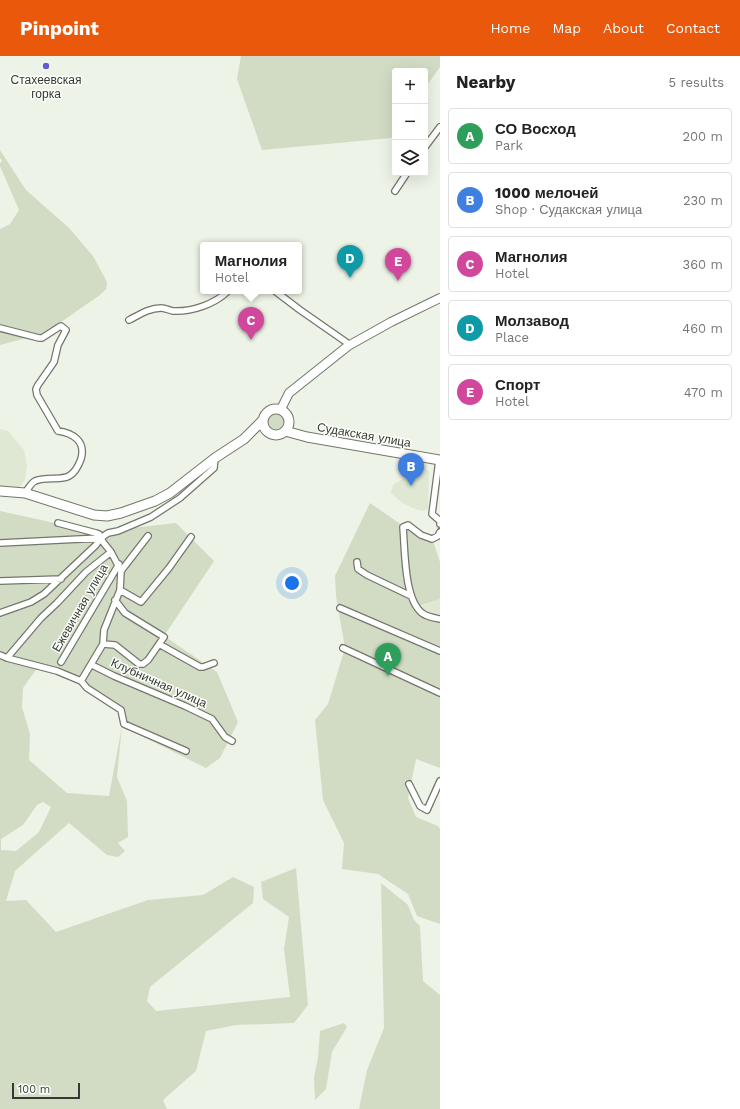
<!DOCTYPE html>
<html lang="en">
<head>
<meta charset="utf-8">
<style>
  body { margin:0; font-family:"Work Sans",sans-serif; background:#f6f6f6; color:#222 }
  .controls { position:absolute; right:12px; top:12px; display:grid; overflow:hidden; border-radius:4px; box-shadow:0 4px 16px #0002 }
  .controls button { width:36px; height:36px; display:grid; place-items:center; padding:0; border:0; border-bottom:1px solid #e0e0e0; background:#fff; color:#222; font:20px sans-serif }
  .scale { position:absolute; left:12px; bottom:10px; width:68px; box-sizing:border-box; padding-left:4px; border:2px solid #363933; border-top:0; font-size:11px; line-height:14px; white-space:nowrap; color:#363933; -webkit-text-stroke:3px #fcfff9; paint-order:stroke }
  .you { position:absolute; left:292px; top:527px; width:14px; height:14px; margin:-10px; border:3px solid #fff; border-radius:50%; background:#1a73e8; box-shadow:0 0 0 6px #1a73e833 }
  .badge { display:grid; place-items:center; width:26px; height:26px; border-radius:50%; background:#ea580c; color:#fff; font-size:13px; font-weight:700 }
  .pin { position:absolute; translate:-50% -33px; filter:drop-shadow(0 1px 2px #0008) }
  .pin::after { content:''; position:absolute; top:21px; width:14px; height:12px; background:inherit; clip-path:polygon(0 0,100% 0,50% 100%) }
  .popup { position:absolute; left:200px; top:186px; width:102px; height:52px; box-sizing:border-box; display:grid; place-content:center; border-radius:4px; background:#fff; filter:drop-shadow(0 1px 3px #0005); font-size:13px; white-space:nowrap; color:#767676 }
  .popup b { font-size:15px; color:#222 }
  .popup::after { content:''; position:absolute; left:50%; top:100%; margin-left:-8px; border:8px solid transparent; border-top-color:#fff }
  .list { margin:0; padding:0; list-style:none }
  h2 { display:flex; justify-content:space-between; align-items:center; height:52px; margin:0; padding:0 16px; font-size:17px }
  h2 small { font-size:13px; font-weight:400; color:#767676 }
  .list li { display:grid; grid-template-columns:26px 1fr auto; gap:12px; align-items:center; box-sizing:border-box; height:56px; margin:0 8px 8px; padding:0 8px; border:1px solid #e0e0e0; border-radius:4px }
  .list b { display:block; font-size:15px; white-space:nowrap }
  .list p { margin:0; font-size:13px; white-space:nowrap; color:#767676 }
  .list em { font-size:13px; font-style:normal; color:#767676 }
  .icon { flex:none; width:22px; height:22px; fill:none; stroke:currentColor; stroke-width:2; stroke-linecap:round; stroke-linejoin:round }
  .map { position:relative; flex:none; width:440px; height:1053px; overflow:hidden }
  header { display:flex; align-items:center; gap:24px; box-sizing:border-box; height:56px; padding:0 20px; background:#ea580c; color:#fff }
  header strong { font-size:19px }
  nav { display:flex; gap:22px; margin-inline-start:auto; font-size:14px }
  main { display:flex }
  aside { flex:1; background:#fff }
  .map>svg:first-child { display:block }
</style>
</head>
<body>
<header>
<strong>Pinpoint</strong>
<nav><a>Home</a><a>Map</a><a>About</a><a>Contact</a></nav>
</header>
<main>
<div class="map">
<svg width="440" height="1053" viewBox="0 0 440 1053">
  <rect width="100%" height="100%" fill="#edf3e6"/>
  <!-- built -->
  <path fill="#dfe8d3" d="M 0,373 L 8,375 L 24,394 L 27,409 L 25,424 L 17,435 L 0,434 Z
    M 425,410 L 429,416 L 428,453 L 422,455 L 415,453 L 401,446 L 391,437 L 392,431 L 394,428 Z
    M 440,543 L 440,560 L 424,558 L 419,551 Z"/>
  <!-- green -->
  <path fill="#d2dcc4" fill-rule="evenodd" d="M 241,0 L 440,0 L 440,11 L 428,28 L 425,40 L 425,15 L 395,15 L 395,80 L 391,82 L 262,94 L 237,23 Z
    M 0,94 L 26,134 L 69,172 L 93,200 L 107,226 L 106,233 L 100,239 L 45,277 L 0,289 L 0,173 L 10,168 L 19,154 L 0,110 L 0,107 L 2,105 L 0,102 Z
    M267 366a9 9 0 1 1 18 0a9 9 0 1 1-18 0Z
    M 370,447 L 419,481 L 433,485 L 440,506 L 440,543 L 419,550 L 424,558 L 440,560 L 440,712 L 416,703 L 408,742 L 416,761 L 438,770 L 440,773 L 440,868 L 417,860 L 408,838 L 378,818 L 342,813 L 344,787 L 323,744 L 315,664 L 328,648 L 345,592 L 336,540 L 335,520 Z
    M 0,455 L 96,476 L 176,467 L 214,505 L 164,580 L 217,616 L 238,666 L 220,702 L 206,712 L 122,670 L 117,721 L 127,745 L 128,781 L 118,787 L 125,795 L 118,801 L 107,799 L 69,767 L 15,815 L 6,845 L 26,844 L 56,876 L 148,844 L 203,839 L 233,821 L 254,831 L 253,847 L 150,931 L 147,945 L 156,955 L 290,941 L 284,893 L 289,861 L 263,843 L 261,826 L 296,812 L 308,949 L 294,967 L 236,969 L 206,975 L 196,1015 L 163,1044 L 167,1053 L 0,1053 ZM 40,608 L 78,622 L 120,651 L 122,670 L 109,740 L 67,737 L 29,704 L 30,678 L 22,651 L 23,632 ZM 43,746 L 51,751 L 39,776 L 16,795 L 1,794 L 1,783 L 23,769 L 37,749 Z
    M 381,827 L 408,849 L 414,864 L 420,870 L 423,925 L 440,939 L 440,1053 L 359,1053 L 367,1014 L 384,972 Z
    M 344,967 L 347,971 L 332,996 L 326,1033 L 315,1044 L 314,1021 L 318,1002 L 320,975 Z"/>
  <g fill="none" stroke-linecap="round" stroke-linejoin="round">
    <defs>
      <path id="street" d="M 425,91 L 440,71
        M 395,135 L 407,117
        M 275,235 L 300,254 L 346,286 L 348,290
        M 129,264 C 139,259 149,252 161,252 C 165,252 169,254 173,255 C 192,256 215,248 228,235
        M 0,272 L 39,282 L 42,282 L 59,271 L 61,270 L 66,274 L 58,289 L 54,306 L 38,329 L 36,333 L 37,339 L 58,375 C 65,376 72,378 77,383 C 83,389 83,396 81,403 C 70,433 55,417 35,425 C 31,427 28,433 25,437
        M 439,404 L 432,458 L 440,465 L 440,468
        M 58,467 L 96,477 L 99,478 L 101,482
        M 440,476 L 438,480 L 432,483 L 421,479 L 408,469 L 403,471 C 405,494 404,543 422,557 C 427,561 435,562 440,563
        M 0,487 L 101,482
        M 357,506 L 358,513 L 367,519 L 411,540
        M 121,515 L 148,480
        M 0,525 L 61,523
        M 120,534 L 141,546 L 169,512 L 191,481
        M 340,552 L 440,595
        M 0,557 L 31,546 L 44,538 L 96,489 L 101,482
        M 103,588 L 115,589 L 139,608 L 143,608 L 148,604 L 164,581 L 125,557 L 115,544
        M 159,588 L 200,611 L 203,611 L 214,607
        M 343,592 L 440,637
        M 0,599 L 7,602 L 41,562 L 57,547 L 86,516 L 111,496 L 103,486 L 101,482 L 108,477 L 118,475 L 151,461 L 180,442 L 214,412 L 215,402
        M 7,602 L 57,615 L 81,625 L 87,632 L 121,654 L 124,668 L 186,695
        M 61,606 L 119,508
        M 92,609 L 114,620 L 185,650 L 212,663 L 225,681 L 232,685
        M 81,625 L 103,588 L 104,574 L 120,534 L 121,515 L 111,496
        M 409,728 L 420,750 L 427,754 L 440,725"/>
      <path id="secondary" d="M 281,353 L 289,337 L 348,290 L 391,266 L 440,242"/>
      <path id="primary" d="M263 366a13 13 0 1 1 26 0a13 13 0 1 1-26 0Z
        M 285,375 L 307,381 L 440,404
        M 0,435 L 25,437 L 94,459 L 107,460 L 121,457 L 155,445 L 170,437 L 215,402 L 244,383 L 262,365"/>
    </defs>
    <!-- street casing -->
    <use href="#street" stroke="#72776b" stroke-width="8"/>
    <!-- secondary casing -->
    <use href="#secondary" stroke="#72776b" stroke-width="10"/>
    <!-- primary casing -->
    <use href="#primary" stroke="#72776b" stroke-width="11"/>
    <!-- street -->
    <use href="#street" stroke="#fff" stroke-width="5.5"/>
    <!-- secondary -->
    <use href="#secondary" stroke="#fff" stroke-width="8"/>
    <!-- primary -->
    <use href="#primary" stroke="#fff" stroke-width="9"/>
  </g>
  <!-- markers -->
  <circle fill="#625bd4" stroke="#fcfff9" stroke-width="1.5" cx="46" cy="10" r="4"/>
  <g text-anchor="middle" stroke-width="3" stroke-linejoin="round" paint-order="stroke">
    <!-- poi labels -->
    <g font-size="12" fill="#363933" stroke="#fcfff9">
      <text x="46" y="28">Стахеевская<tspan x="46" dy="14">горка</tspan></text>
    </g>
    <!-- street labels -->
    <g font-size="12" fill="#363933" stroke="#fcfff9">
      <text transform="translate(364 379) rotate(10)" y="4">Судакская улица</text>
      <text transform="translate(80 552) rotate(-60)" y="4">Ежевичная улица</text>
      <text transform="translate(159 627) rotate(24)" y="4">Клубничная улица</text>
    </g>
  </g>
</svg>
<div class="controls">
<button>+</button>
<button>−</button>
<button><svg class="icon" aria-label="layers" viewBox="0 0 24 24"><path d="M12 4l9 5-9 5-9-5zM3 14l9 5 9-5"/></svg></button>
</div>
<div class="scale">100 m</div>
<div class="you"></div>
<div class="pin badge" style="left:388px;top:620px;background:#2e9e5b">A</div>
<div class="pin badge" style="left:411px;top:430px;background:#3f7fe0">B</div>
<div class="pin badge" style="left:251px;top:284px;background:#d1479c">C</div>
<div class="popup"><b>Магнолия</b>Hotel</div>
<div class="pin badge" style="left:350px;top:222px;background:#0f9aa8">D</div>
<div class="pin badge" style="left:398px;top:225px;background:#d1479c">E</div>
</div>
<aside>
<h2>Nearby<small>5 results</small></h2>
<ul class="list">
<li><span class="badge" style="background:#2e9e5b">A</span><div><b>СО Восход</b><p>Park</p></div><em>200 m</em></li>
<li><span class="badge" style="background:#3f7fe0">B</span><div><b>1000 мелочей</b><p>Shop · Судакская улица</p></div><em>230 m</em></li>
<li><span class="badge" style="background:#d1479c">C</span><div><b>Магнолия</b><p>Hotel</p></div><em>360 m</em></li>
<li><span class="badge" style="background:#0f9aa8">D</span><div><b>Молзавод</b><p>Place</p></div><em>460 m</em></li>
<li><span class="badge" style="background:#d1479c">E</span><div><b>Спорт</b><p>Hotel</p></div><em>470 m</em></li>
</ul>
</aside>
</main>
</body>
</html>
